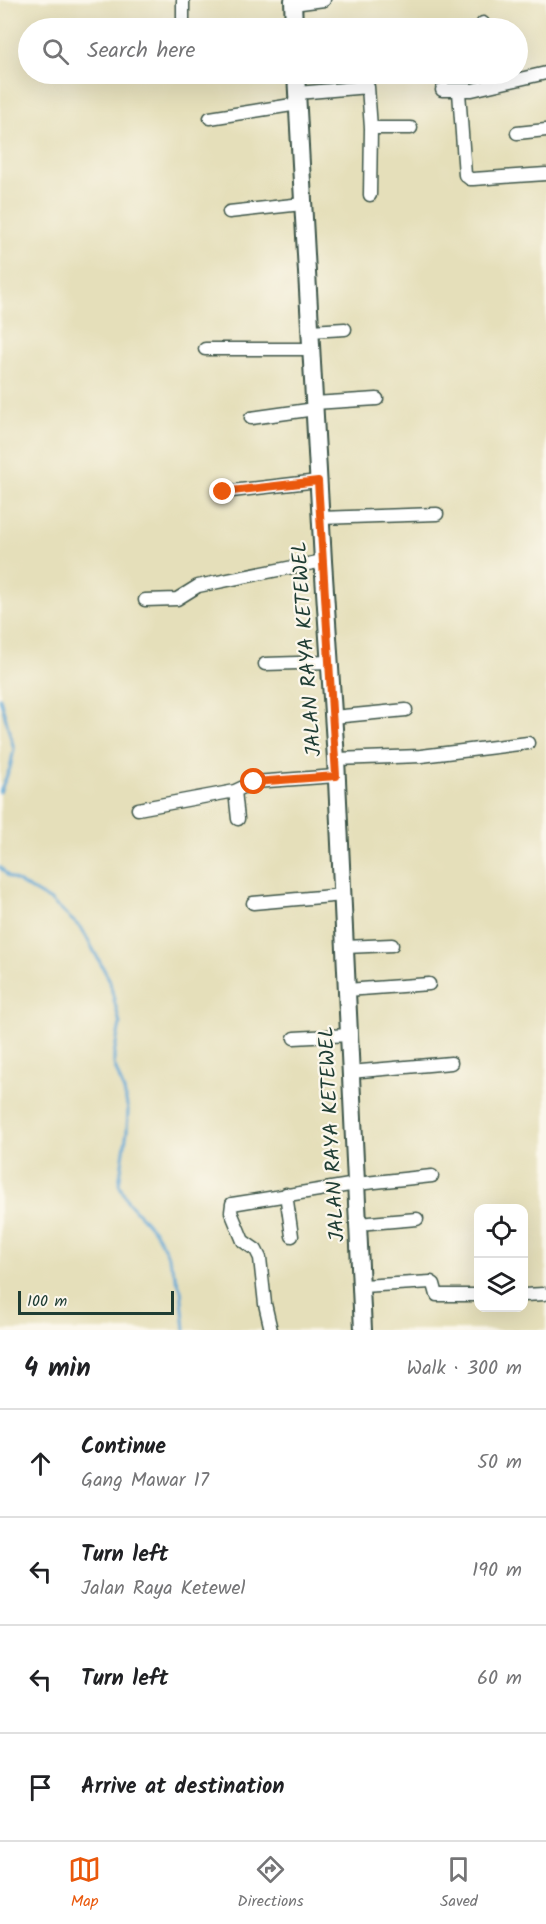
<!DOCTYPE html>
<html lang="en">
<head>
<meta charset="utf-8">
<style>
  body { margin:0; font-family:Kalam,sans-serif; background:#f2f2f2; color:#202124 }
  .controls { position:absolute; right:18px; bottom:18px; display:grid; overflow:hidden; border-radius:12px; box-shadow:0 6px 24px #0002 }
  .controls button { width:54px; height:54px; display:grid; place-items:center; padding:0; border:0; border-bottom:2px solid #e0e0e0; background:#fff; color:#202124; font:30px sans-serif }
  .scale { position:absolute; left:18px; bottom:15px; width:156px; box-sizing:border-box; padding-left:6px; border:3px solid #1f3d34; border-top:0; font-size:16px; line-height:21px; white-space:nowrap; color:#1f3d34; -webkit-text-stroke:4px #fbf7ec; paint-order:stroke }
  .stop { position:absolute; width:18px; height:18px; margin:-14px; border:4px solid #ea580c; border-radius:50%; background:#fff }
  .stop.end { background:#ea580c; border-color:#fff; box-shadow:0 2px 6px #0008 }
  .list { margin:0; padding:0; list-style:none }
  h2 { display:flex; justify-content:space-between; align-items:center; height:78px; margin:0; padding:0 24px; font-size:26px }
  h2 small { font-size:20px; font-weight:400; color:#757577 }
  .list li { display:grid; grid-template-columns:39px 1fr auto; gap:18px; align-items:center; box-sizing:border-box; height:108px; padding:0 24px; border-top:2px solid #e0e0e0 }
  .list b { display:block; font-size:22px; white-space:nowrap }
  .list p { margin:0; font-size:20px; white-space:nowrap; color:#757577 }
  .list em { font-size:20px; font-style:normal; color:#757577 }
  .icon { flex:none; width:33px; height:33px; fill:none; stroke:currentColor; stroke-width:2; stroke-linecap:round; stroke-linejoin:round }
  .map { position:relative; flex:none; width:546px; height:1330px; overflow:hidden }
  .search { position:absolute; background:#fff; box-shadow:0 6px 24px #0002; left:18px; right:18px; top:18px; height:66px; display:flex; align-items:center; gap:15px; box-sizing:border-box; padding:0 21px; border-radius:33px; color:#757577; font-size:22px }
  .sheet { height:510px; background:#fff }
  nav { display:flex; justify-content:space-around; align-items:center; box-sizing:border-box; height:84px; border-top:2px solid #e0e0e0; background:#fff; font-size:16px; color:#757577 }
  nav a { display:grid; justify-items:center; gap:3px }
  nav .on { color:#ea580c }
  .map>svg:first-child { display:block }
</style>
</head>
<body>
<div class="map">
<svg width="546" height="1330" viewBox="0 0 546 1330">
  <rect width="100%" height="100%" fill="#fbf7ec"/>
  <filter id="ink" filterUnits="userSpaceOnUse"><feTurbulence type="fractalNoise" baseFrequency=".0167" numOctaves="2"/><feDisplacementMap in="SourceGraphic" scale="12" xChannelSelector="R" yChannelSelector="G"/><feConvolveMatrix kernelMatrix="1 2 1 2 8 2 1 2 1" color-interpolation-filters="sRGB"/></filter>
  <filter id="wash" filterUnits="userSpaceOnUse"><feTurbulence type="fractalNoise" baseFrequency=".008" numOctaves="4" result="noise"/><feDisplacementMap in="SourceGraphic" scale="24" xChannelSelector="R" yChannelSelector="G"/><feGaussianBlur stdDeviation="1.35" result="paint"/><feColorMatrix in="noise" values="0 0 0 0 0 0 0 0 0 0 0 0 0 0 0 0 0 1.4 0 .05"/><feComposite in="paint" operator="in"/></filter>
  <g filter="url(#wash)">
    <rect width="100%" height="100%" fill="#e5dfba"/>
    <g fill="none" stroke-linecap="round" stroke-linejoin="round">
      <!-- stream -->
      <path stroke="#5da4d3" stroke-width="3" d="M 0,698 L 14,749 L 10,768 L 0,792
        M 0,867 L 8,876 L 51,901 L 82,929 L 109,979 L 120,1024 L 114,1054 L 114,1064 L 124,1091 L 128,1110 L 127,1131 L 119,1184 L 128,1202 L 155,1232 L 165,1249 L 181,1290 L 185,1330"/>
    </g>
  </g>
  <g filter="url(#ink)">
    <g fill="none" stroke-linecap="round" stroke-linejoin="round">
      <defs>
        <path id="minor" d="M 293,4 L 324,0
          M 483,23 L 483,28
          M 183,28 L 183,0
          M 442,90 L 472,90 L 546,73
          M 459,92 L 465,175 L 470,179 L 473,179 L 546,174
          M 297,93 L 368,87 L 371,128 L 370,195
          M 210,118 L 298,104
          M 371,128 L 411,128
          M 517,133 L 546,130
          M 229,212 L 302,204
          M 310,331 L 345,329
          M 205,349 L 311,349
          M 314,403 L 377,399
          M 251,418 L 315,409
          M 223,492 L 318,481
          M 320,518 L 437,514
          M 145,600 L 177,599 L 198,586 L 323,561
          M 265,664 L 330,662
          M 333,717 L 406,710
          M 336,759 L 421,756 L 528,743
          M 235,791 L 238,819
          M 138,809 L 235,791 L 254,782 L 336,776
          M 253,903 L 343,895
          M 345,947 L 392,945
          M 347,990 L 429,984
          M 294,1038 L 349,1035
          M 350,1072 L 451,1063
          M 286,1194 L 292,1236
          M 358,1224 L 417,1219
          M 362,1286 L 431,1282 L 434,1284 L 437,1295 L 478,1295
          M 524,1295 L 544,1294
          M 271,1330 L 265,1304 L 260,1258 L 256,1250 L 243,1241 L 231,1212 L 232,1204 L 356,1184 L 432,1176"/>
        <path id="secondary" d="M 293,0 L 294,28
          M 296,74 L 323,561 L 336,759 L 363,1330"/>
      </defs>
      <!-- minor casing -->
      <use href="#minor" stroke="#3d5548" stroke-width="15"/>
      <!-- secondary casing -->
      <use href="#secondary" stroke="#3d5548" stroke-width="20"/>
      <!-- minor -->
      <use href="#minor" stroke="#fff" stroke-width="12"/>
      <!-- secondary -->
      <use href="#secondary" stroke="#fff" stroke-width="16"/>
    </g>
  </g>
  <g fill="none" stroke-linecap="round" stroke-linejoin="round" filter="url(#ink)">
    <!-- route -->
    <path stroke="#ea580c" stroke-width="8" d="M 223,492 L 318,481 L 336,776 L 254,782"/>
  </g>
  <g text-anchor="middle" stroke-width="4.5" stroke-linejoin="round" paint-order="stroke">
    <!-- street labels -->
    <g font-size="21" fill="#1f3d34" stroke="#fbf7ec">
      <text transform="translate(306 649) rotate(-94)" y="7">JALAN RAYA KETEWEL</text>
      <text transform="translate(331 1134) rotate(-93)" y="7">JALAN RAYA KETEWEL</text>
    </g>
  </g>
</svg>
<div class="controls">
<button><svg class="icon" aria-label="locate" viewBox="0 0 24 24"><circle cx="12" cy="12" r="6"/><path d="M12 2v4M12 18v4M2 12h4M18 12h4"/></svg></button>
<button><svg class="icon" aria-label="layers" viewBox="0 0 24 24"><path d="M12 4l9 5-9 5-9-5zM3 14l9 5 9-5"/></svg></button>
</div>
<div class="scale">100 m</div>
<div class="stop" style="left:254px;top:782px"></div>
<div class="stop end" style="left:223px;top:492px"></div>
<div class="search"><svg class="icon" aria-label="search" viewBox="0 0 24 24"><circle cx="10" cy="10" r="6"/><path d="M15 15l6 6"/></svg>Search here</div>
</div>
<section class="sheet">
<h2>4 min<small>Walk · 300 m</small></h2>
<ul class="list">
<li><svg class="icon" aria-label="ahead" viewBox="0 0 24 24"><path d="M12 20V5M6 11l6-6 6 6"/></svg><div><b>Continue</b><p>Gang Mawar 17</p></div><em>50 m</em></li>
<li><svg class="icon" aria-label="left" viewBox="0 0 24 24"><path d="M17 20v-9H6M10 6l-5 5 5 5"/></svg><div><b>Turn left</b><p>Jalan Raya Ketewel</p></div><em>190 m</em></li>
<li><svg class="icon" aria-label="left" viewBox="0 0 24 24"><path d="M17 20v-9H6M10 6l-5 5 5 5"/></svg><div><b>Turn left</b></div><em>60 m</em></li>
<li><svg class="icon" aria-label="arrive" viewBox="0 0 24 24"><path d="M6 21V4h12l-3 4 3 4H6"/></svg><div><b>Arrive at destination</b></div></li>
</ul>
</section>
<nav>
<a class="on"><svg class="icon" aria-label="map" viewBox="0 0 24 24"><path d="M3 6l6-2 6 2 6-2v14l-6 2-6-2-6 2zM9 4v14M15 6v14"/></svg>Map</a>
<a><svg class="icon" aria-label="directions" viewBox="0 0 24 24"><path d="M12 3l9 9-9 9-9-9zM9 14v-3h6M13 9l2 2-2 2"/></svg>Directions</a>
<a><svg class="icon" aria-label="saved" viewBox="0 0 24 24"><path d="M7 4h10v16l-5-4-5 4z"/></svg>Saved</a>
</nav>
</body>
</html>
